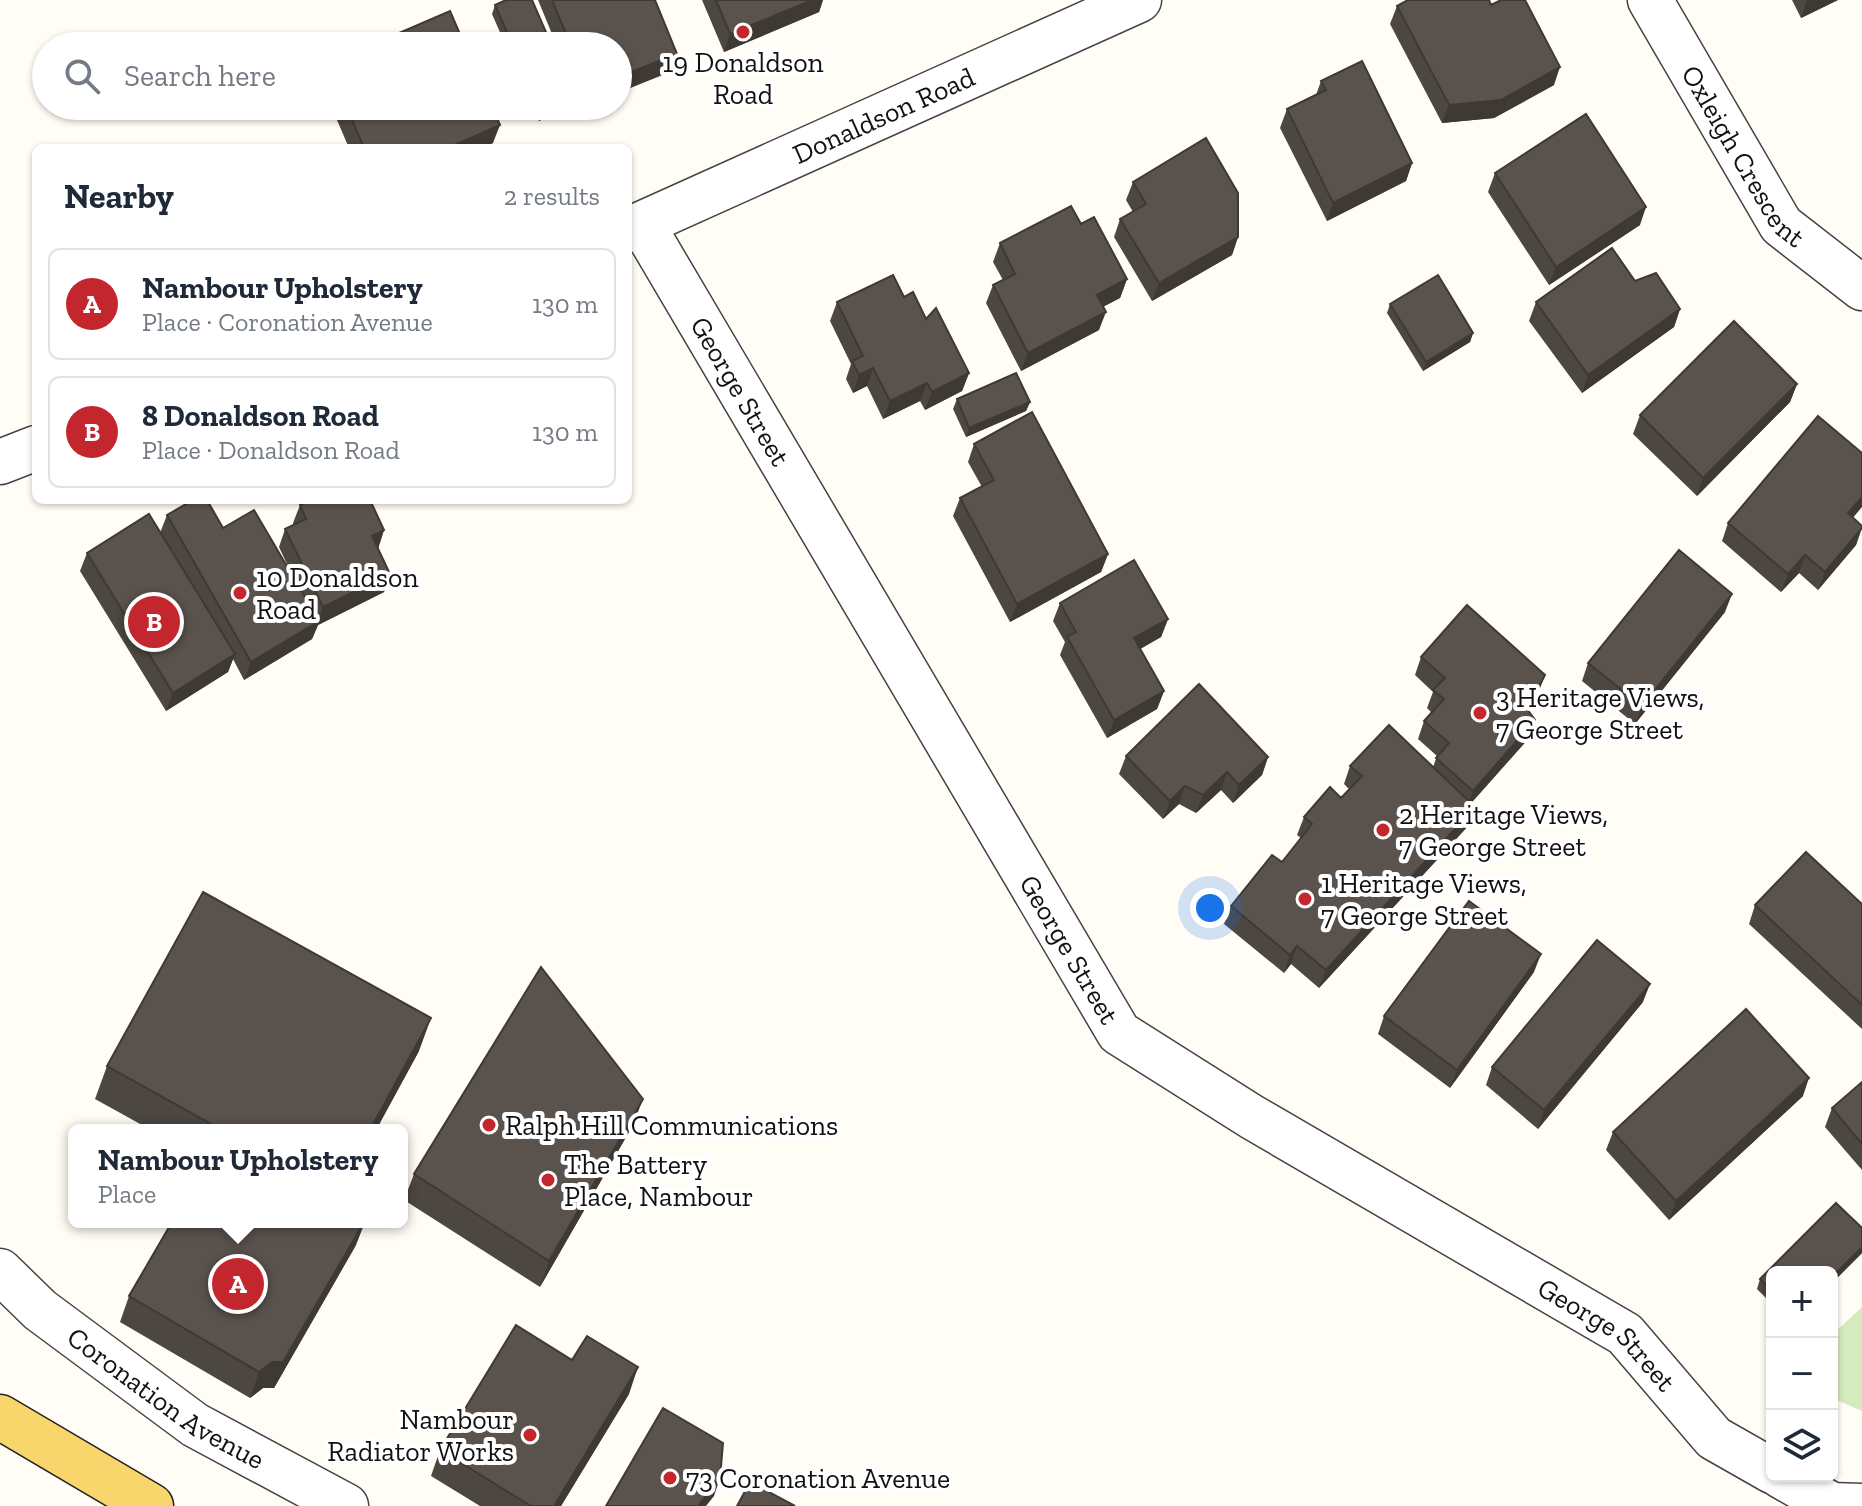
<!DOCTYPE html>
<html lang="en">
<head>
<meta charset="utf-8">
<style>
  body { margin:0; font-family:"Zilla Slab",serif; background:#f2f2f3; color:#1f2937 }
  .controls { position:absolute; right:24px; bottom:24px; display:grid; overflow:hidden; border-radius:12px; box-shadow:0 2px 6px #0004 }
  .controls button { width:72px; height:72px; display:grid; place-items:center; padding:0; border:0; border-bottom:2px solid #e0e1e3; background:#fff; color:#1f2937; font:40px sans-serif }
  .you { position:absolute; left:1210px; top:908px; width:28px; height:28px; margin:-20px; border:6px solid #fff; border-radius:50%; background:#1a73e8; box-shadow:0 0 0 12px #1a73e833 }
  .badge { display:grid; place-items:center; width:52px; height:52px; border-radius:50%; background:#c4262e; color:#fff; font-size:26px; font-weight:700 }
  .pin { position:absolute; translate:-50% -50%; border:4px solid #fff; box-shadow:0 2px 8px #0006 }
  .popup { position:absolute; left:68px; top:1124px; width:340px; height:104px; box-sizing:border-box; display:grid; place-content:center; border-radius:12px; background:#fff; filter:drop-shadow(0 2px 6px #0005); font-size:26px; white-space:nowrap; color:#747a83 }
  .popup b { font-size:30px; color:#1f2937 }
  .popup::after { content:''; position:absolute; left:50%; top:100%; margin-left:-16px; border:16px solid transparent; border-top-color:#fff }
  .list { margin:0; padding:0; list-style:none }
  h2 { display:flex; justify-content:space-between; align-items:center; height:104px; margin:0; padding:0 32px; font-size:34px }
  h2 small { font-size:26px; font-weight:400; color:#747a83 }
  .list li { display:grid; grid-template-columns:52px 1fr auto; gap:24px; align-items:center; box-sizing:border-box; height:112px; margin:0 16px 16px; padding:0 16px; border:2px solid #e0e1e3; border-radius:12px }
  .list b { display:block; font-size:30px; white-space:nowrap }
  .list p { margin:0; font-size:26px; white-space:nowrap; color:#747a83 }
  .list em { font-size:26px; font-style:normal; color:#747a83 }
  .icon { flex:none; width:44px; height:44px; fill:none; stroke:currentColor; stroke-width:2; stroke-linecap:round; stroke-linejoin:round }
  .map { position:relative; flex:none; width:1862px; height:1506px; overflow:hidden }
  .search { position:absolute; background:#fff; box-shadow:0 2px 6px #0004; left:32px; top:32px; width:600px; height:88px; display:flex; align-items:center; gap:20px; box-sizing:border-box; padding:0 28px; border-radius:44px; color:#747a83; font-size:30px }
  .panel { position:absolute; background:#fff; box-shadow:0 2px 6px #0004; left:32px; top:144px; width:600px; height:360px; border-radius:12px }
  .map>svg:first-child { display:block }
</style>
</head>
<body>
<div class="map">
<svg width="1862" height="1506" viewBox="0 0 1862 1506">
  <rect width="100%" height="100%" fill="#fffdf5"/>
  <!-- grass -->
  <path fill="#d5ebbd" d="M 1862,1307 L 1862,1411 L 1832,1398 L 1832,1335 Z"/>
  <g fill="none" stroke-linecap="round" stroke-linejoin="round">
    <defs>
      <g id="minor">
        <path id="s1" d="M 1650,0 L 1781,225 L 1862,288"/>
        <path id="s2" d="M 642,224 L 1119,1033 L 1252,1117 L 1625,1334 L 1714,1438 L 1772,1471"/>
        <path id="s3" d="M 628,230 L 1139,0"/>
        <path d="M 0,462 L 36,448"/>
        <path id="s4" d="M 0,1271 L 40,1310 L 195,1425 L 346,1506"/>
        <path d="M 1781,1476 L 1832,1505 L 1862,1506"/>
      </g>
      <path id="major" d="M 0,1417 L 151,1506"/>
    </defs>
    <!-- minor casing -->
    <use href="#minor" stroke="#444" stroke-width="47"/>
    <!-- major casing -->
    <use href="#major" stroke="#222" stroke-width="47"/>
    <!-- minor -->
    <use href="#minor" stroke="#fff" stroke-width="44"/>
    <!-- major -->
    <use href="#major" stroke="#f9d66b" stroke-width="44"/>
  </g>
  <!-- wall -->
  <path fill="#4d4742" d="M 538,0 L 655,0 L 677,54 L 670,72 L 618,46 L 557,46 Z
    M 702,0 L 823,0 L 819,12 L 724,52 Z
    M 1792,0 L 1838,0 L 1801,18 Z
    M 495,5 L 552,46 L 506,46 L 492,14 Z
    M 1491,5 L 1554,85 L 1494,118 L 1442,123 L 1390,24 L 1397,6 Z
    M 1321,81 L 1412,163 L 1406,181 L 1327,221 L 1280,128 L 1287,109 L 1316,95 Z
    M 331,106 L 492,106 L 493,143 L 482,148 L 349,148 Z
    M 532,106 L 571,106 L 539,121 Z
    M 1495,173 L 1640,225 L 1549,285 L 1488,192 Z
    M 1133,182 L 1238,237 L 1232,255 L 1152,301 L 1114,237 L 1120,219 L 1133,212 L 1126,200 Z
    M 1081,224 L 1127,279 L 1120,298 L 1103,307 L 1099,330 L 1021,371 L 986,303 L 993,285 L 1003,280 L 993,262 L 1000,243 Z
    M 1635,281 L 1680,309 L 1674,327 L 1582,393 L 1529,321 L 1536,302 Z
    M 904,297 L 926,319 L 969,373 L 962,391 L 925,410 L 920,401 L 883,419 L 867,386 L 853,393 L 846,379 L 851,364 L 830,321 L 837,302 Z
    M 1390,304 L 1473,333 L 1470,342 L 1423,371 L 1387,313 Z
    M 1797,384 L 1790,402 L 1697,496 L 1633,434 L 1640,415 Z
    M 957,399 L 1030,402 L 1026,411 L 966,437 L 953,409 Z
    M 974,444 L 1108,554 L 1101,572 L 1010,622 L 953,516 L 960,498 L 982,487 L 968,462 Z
    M 300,505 L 384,530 L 378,548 L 390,574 L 384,592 L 318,625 L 312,639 L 244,680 L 233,659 L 228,672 L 166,711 L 80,571 L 87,553 L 160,533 L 167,515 L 223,528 L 292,575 L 279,547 L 285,529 L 294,525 L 293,523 Z
    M 1853,518 L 1862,526 L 1856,545 L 1818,590 L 1799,573 L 1781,592 L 1722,541 L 1728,523 Z
    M 1060,603 L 1168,619 L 1161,637 L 1140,649 L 1164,691 L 1157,709 L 1107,738 L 1060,655 L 1065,642 L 1053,621 Z
    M 1725,612 L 1635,724 L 1582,681 L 1588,663 Z
    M 1421,657 L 1545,675 L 1538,693 L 1528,711 L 1529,738 L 1471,803 L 1475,807 L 1469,825 L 1319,988 L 1291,964 L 1284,973 L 1224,924 L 1231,906 L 1282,862 L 1301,838 L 1297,835 L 1304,817 L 1341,798 L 1349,789 L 1344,784 L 1350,766 L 1433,767 L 1437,756 L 1418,739 L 1424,721 L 1432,713 L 1427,708 L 1433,692 L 1415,675 Z
    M 1126,756 L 1268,757 L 1262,775 L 1233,803 L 1221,790 L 1196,813 L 1179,804 L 1163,819 L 1119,774 Z
    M 1862,904 L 1862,1029 L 1749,924 L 1755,905 Z
    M 1534,972 L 1450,1088 L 1378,1034 L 1384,1016 Z
    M 1643,1002 L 1538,1129 L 1486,1085 L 1492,1067 Z
    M 419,1051 L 376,1130 L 151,1130 L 95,1099 L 107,1066 Z
    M 1862,1082 L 1862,1170 L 1825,1127 L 1832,1108 Z
    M 1803,1096 L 1669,1220 L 1606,1150 L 1613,1132 Z
    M 633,1125 L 540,1287 L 404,1200 L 414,1174 Z
    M 1836,1203 L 1862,1228 L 1862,1253 L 1832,1283 L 1832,1272 L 1772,1272 L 1772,1304 L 1757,1289 L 1760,1279 Z
    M 356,1245 L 274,1388 L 263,1388 L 250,1398 L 120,1322 L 129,1296 Z
    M 629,1394 L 561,1506 L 480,1506 L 431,1476 L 440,1450 Z"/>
  <!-- shaded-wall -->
  <path fill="#3f3936" d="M 812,0 L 823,0 L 819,12 L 724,52 L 730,34 Z
    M 1807,0 L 1838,0 L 1801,18 Z
    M 677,54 L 670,72 L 618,93 L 618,77 Z
    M 1560,67 L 1554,85 L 1494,118 L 1442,123 L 1449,105 Z
    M 555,106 L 571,106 L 539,121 L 542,112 Z
    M 500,125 L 493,143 L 482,148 L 448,148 Z
    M 1412,163 L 1406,181 L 1327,221 L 1333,203 Z
    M 1646,207 L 1640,225 L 1549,285 L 1556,267 Z
    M 1238,237 L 1232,255 L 1152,301 L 1159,283 Z
    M 1127,279 L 1120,298 L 1090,313 L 1097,295 Z
    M 1680,309 L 1674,327 L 1582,393 L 1588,375 Z
    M 1106,312 L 1099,330 L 1021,371 L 1028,353 Z
    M 1473,333 L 1470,342 L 1423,371 L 1426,362 Z
    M 873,368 L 867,386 L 853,393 L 859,375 Z
    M 969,373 L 962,391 L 925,410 L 932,392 Z
    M 927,383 L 920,401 L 883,419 L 890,401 Z
    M 1797,384 L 1790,402 L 1697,496 L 1703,478 Z
    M 1030,402 L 1026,411 L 966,437 L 969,428 Z
    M 1862,497 L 1862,507 L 1841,532 L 1848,513 Z
    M 1862,528 L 1856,545 L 1818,590 L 1825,572 Z
    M 384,530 L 378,549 L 372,536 Z
    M 1108,554 L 1101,572 L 1010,622 L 1017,604 Z
    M 1805,555 L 1799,573 L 1781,592 L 1788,574 Z
    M 390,574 L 384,592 L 318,625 L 312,639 L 244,680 L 251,662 L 318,622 L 323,607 Z
    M 1732,594 L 1725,612 L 1635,724 L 1642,706 Z
    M 1168,619 L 1161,637 L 1128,656 L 1134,638 Z
    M 235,654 L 228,672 L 166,711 L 173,693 Z
    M 1545,675 L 1538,693 L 1520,727 L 1527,709 Z
    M 1164,691 L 1157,709 L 1107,738 L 1114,720 Z
    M 1535,720 L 1529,738 L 1466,809 L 1473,791 Z
    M 1268,757 L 1262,775 L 1233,803 L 1239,785 Z
    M 1227,772 L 1221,790 L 1196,813 L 1203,795 Z
    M 1185,786 L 1179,804 L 1163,819 L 1170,801 Z
    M 1475,807 L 1469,825 L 1319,988 L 1326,970 Z
    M 1297,946 L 1291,964 L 1284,973 L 1290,955 Z
    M 1541,954 L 1534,972 L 1450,1088 L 1457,1070 Z
    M 1650,984 L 1643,1002 L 1538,1129 L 1544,1110 Z
    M 431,1018 L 419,1051 L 376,1130 L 370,1130 Z
    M 1809,1078 L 1803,1096 L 1669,1220 L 1676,1201 Z
    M 643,1099 L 633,1125 L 540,1287 L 549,1261 Z
    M 365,1222 L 356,1245 L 274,1388 L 263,1388 L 250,1398 L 259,1372 Z
    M 1862,1247 L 1862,1253 L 1832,1283 L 1832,1277 Z
    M 638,1367 L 629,1394 L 561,1506 L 554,1506 Z
    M 720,1478 L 714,1496 L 706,1506 L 698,1506 Z"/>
  <!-- building -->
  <path fill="#5a524d" stroke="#3f3936" stroke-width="2" d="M 506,0 L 532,0 L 552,46 L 513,46 L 495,5 Z
    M 552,0 L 655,0 L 677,54 L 618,77 L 618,46 L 571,46 Z
    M 716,0 L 812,0 L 730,34 Z
    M 1408,0 L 1489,0 L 1491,5 L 1501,0 L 1525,0 L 1560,67 L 1501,100 L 1449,105 L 1397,6 Z
    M 450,11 L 465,46 L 369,46 Z
    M 1362,61 L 1412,163 L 1333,203 L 1287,109 L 1326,90 L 1321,81 Z
    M 346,106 L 492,106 L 500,125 L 448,148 L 364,148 Z
    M 539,106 L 555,106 L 542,112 Z
    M 1586,114 L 1646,207 L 1556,267 L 1495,173 Z
    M 1206,138 L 1238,193 L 1238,237 L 1159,283 L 1120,219 L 1146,204 L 1133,182 Z
    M 1071,206 L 1081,224 L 1094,217 L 1127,279 L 1097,295 L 1106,312 L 1028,353 L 993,285 L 1015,274 L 1000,243 Z
    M 1612,248 L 1635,281 L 1656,273 L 1680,309 L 1588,375 L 1536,302 Z
    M 893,275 L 904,297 L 913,292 L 926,319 L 936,308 L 969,373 L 932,392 L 927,383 L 890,401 L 873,368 L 859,375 L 852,361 L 863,356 L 837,302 Z
    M 1438,275 L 1473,333 L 1426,362 L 1390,304 Z
    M 1734,321 L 1797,384 L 1703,478 L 1640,415 Z
    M 1016,373 L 1030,402 L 969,428 L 957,399 Z
    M 1032,412 L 1108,554 L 1017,604 L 960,498 L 994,480 L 974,444 Z
    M 1818,416 L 1862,453 L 1862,497 L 1848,513 L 1862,526 L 1862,528 L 1825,572 L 1805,555 L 1788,574 L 1728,523 Z
    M 193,500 L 207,500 L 223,528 L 254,510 L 319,621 L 251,662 L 167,515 Z
    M 310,500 L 370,500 L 384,530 L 372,536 L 390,574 L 323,607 L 285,529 L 306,519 L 300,505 Z
    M 149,514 L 235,654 L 173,693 L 87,553 Z
    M 1679,550 L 1732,594 L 1642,706 L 1588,663 Z
    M 1134,560 L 1168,619 L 1134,638 L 1164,691 L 1114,720 L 1067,637 L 1076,632 L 1060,603 Z
    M 1467,605 L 1545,675 L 1527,709 L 1535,720 L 1473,791 L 1436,758 L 1449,743 L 1424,721 L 1444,699 L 1433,690 L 1445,678 L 1421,657 Z
    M 1199,684 L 1268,757 L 1239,785 L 1227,772 L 1203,795 L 1185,786 L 1170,801 L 1126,756 Z
    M 1389,725 L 1475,807 L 1326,970 L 1297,946 L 1290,955 L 1231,906 L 1272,855 L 1282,862 L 1312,824 L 1304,817 L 1330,787 L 1341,798 L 1362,776 L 1350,766 Z
    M 1806,852 L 1862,904 L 1862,1005 L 1755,905 Z
    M 203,892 L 431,1018 L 370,1130 L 222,1130 L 107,1066 Z
    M 1469,901 L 1541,954 L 1457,1070 L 1384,1016 Z
    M 1597,940 L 1650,984 L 1544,1110 L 1492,1067 Z
    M 541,967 L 643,1099 L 549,1261 L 414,1174 Z
    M 1746,1009 L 1809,1078 L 1676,1201 L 1613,1132 Z
    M 1862,1082 L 1862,1144 L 1832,1108 Z
    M 1836,1203 L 1862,1228 L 1862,1247 L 1832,1277 L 1832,1272 L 1772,1272 L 1772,1291 L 1760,1279 Z
    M 172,1222 L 364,1222 L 283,1362 L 272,1362 L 259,1372 L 129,1296 Z
    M 516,1325 L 572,1360 L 587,1336 L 638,1367 L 554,1506 L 531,1506 L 440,1450 Z
    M 663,1408 L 723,1443 L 720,1478 L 698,1506 L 606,1506 Z
    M 750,1482 L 795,1506 L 737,1506 Z"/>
  <!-- markers -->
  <g fill="#c4262e" stroke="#fff" stroke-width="3">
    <circle cx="743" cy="32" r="8"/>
    <circle cx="240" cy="593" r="8"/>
    <circle cx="1480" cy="713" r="8"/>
    <circle cx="1383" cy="830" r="8"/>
    <circle cx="1305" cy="899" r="8"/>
    <circle cx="489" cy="1125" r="8"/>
    <circle cx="548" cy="1180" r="8"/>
    <circle cx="530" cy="1435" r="8"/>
    <circle cx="670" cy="1478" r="8"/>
  </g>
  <g text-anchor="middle" stroke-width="8" stroke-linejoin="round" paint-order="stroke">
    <!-- poi labels -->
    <g font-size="28" fill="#111" stroke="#fff" text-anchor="start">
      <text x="743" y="72" text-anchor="middle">19 Donaldson<tspan x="743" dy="32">Road</tspan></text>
      <text x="256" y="587">10 Donaldson<tspan x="256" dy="32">Road</tspan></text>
      <text x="1496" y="707">3 Heritage Views,<tspan x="1496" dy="32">7 George Street</tspan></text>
      <text x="1399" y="824">2 Heritage Views,<tspan x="1399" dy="32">7 George Street</tspan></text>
      <text x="1321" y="893">1 Heritage Views,<tspan x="1321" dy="32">7 George Street</tspan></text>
      <text x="505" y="1135">Ralph Hill Communications</text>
      <text x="564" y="1174">The Battery<tspan x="564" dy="32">Place, Nambour</tspan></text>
      <text x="514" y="1429" text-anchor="end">Nambour<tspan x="514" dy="32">Radiator Works</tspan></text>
      <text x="686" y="1488">73 Coronation Avenue</text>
    </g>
    <!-- street labels -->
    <g font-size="28" fill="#111" stroke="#fff">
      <text dy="10" stroke="none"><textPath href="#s3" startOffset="280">Donaldson Road</textPath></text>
      <text dy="10" stroke="none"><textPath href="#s1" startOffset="182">Oxleigh Crescent</textPath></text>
      <text dy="10" stroke="none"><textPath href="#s2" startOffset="194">George Street</textPath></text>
      <text dy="10" stroke="none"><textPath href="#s2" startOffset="842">George Street</textPath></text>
      <text dy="10" stroke="none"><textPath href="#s2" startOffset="1514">George Street</textPath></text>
      <text dy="10" stroke="none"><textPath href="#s4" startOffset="210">Coronation Avenue</textPath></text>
    </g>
  </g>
</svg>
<div class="controls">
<button>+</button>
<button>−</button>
<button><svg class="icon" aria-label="layers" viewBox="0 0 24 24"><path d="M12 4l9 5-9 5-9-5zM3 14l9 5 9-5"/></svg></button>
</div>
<div class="you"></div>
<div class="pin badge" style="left:238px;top:1284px">A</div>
<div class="popup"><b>Nambour Upholstery</b>Place</div>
<div class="pin badge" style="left:154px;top:622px">B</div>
<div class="search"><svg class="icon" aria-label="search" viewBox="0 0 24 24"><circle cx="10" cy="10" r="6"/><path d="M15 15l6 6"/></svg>Search here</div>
<section class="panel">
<h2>Nearby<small>2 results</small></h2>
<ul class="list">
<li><span class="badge">A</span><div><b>Nambour Upholstery</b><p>Place · Coronation Avenue</p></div><em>130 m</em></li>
<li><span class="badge">B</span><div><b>8 Donaldson Road</b><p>Place · Donaldson Road</p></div><em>130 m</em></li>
</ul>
</section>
</div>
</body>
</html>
